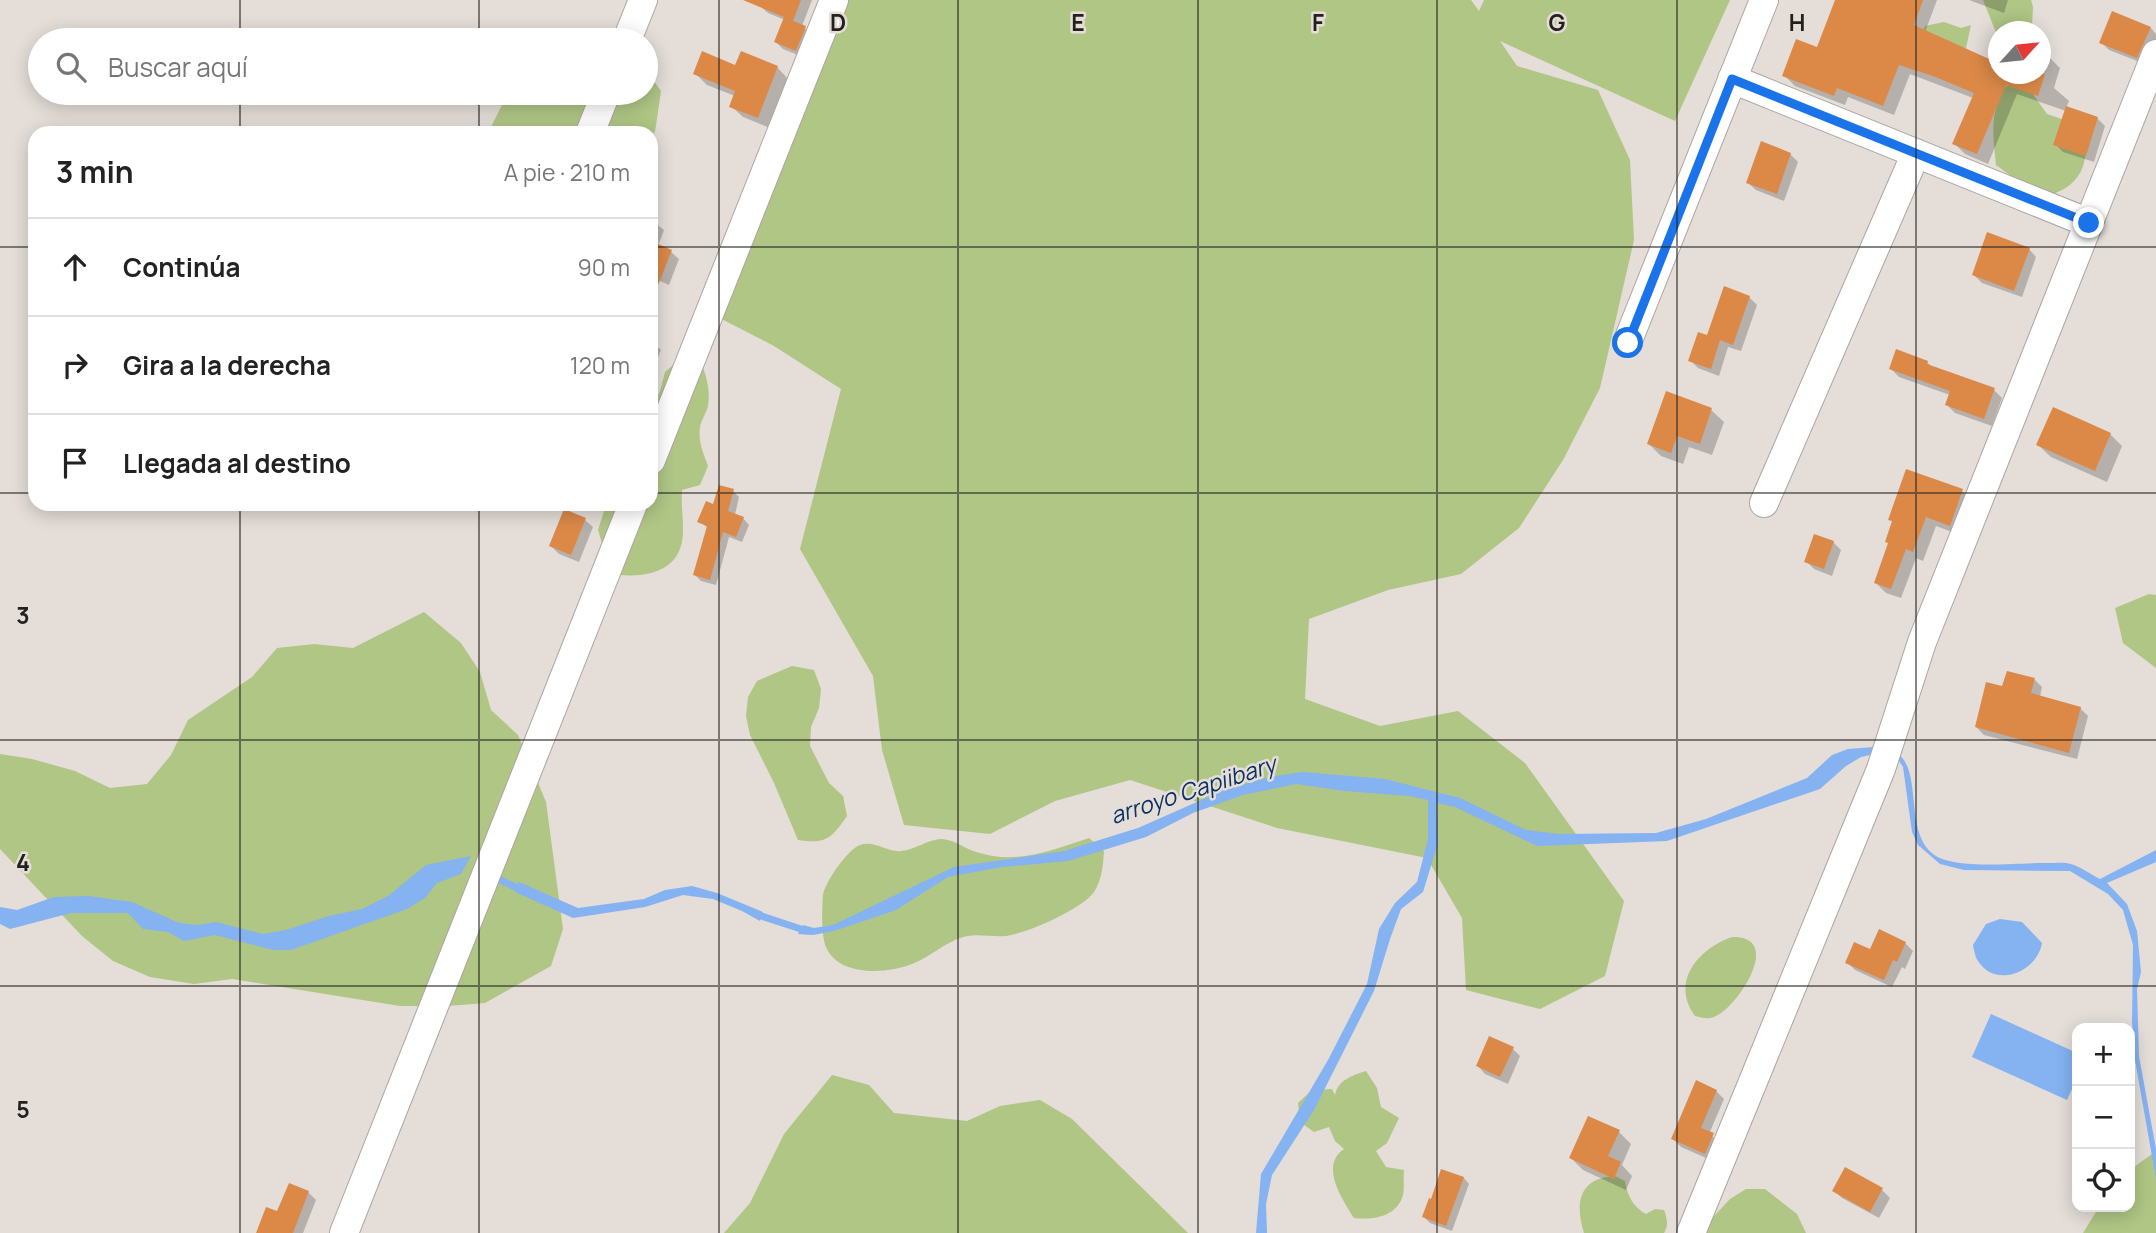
<!DOCTYPE html>
<html lang="es">
<head>
<meta charset="utf-8">
<style>
  body { margin:0; font-family:Manrope,sans-serif; background:#f2f2f2; color:#222 }
  .controls { position:absolute; right:21px; bottom:21px; display:grid; overflow:hidden; border-radius:14px; box-shadow:0 4px 18px #0003 }
  .controls button { width:63px; height:63px; display:grid; place-items:center; padding:0; border:0; border-bottom:2px solid #e0e0e0; background:#fff; color:#222; font:35px sans-serif }
  .compass { position:absolute; left:1988px; top:21px; width:63px; height:63px; border-radius:50%; background:#fff; box-shadow:0 4px 18px #0003; rotate:63deg }
  .stop { position:absolute; width:21px; height:21px; margin:-16px; border:5px solid #1a73e8; border-radius:50%; background:#fff }
  .stop.end { background:#1a73e8; border-color:#fff; box-shadow:0 2px 7px #0008 }
  .list { margin:0; padding:0; list-style:none }
  h2 { display:flex; justify-content:space-between; align-items:center; height:91px; margin:0; padding:0 28px; font-size:30px }
  h2 small { font-size:23px; font-weight:400; color:#767676 }
  .list li { display:grid; grid-template-columns:46px 1fr auto; gap:21px; align-items:center; box-sizing:border-box; height:98px; padding:0 28px; border-top:2px solid #e0e0e0 }
  .list b { display:block; font-size:26px; white-space:nowrap }
  .list em { font-size:23px; font-style:normal; color:#767676 }
  .icon { flex:none; width:38px; height:38px; fill:none; stroke:currentColor; stroke-width:2; stroke-linecap:round; stroke-linejoin:round }
  .map { position:relative; flex:none; width:2156px; height:1233px; overflow:hidden }
  .search { position:absolute; background:#fff; box-shadow:0 4px 18px #0003; left:28px; top:28px; width:630px; height:77px; display:flex; align-items:center; gap:18px; box-sizing:border-box; padding:0 24px; border-radius:38px; color:#767676; font-size:26px }
  .panel { position:absolute; background:#fff; box-shadow:0 4px 18px #0003; left:28px; top:126px; width:630px; height:385px; border-radius:21px }
  .map>svg:first-child { display:block }
</style>
</head>
<body>
<div class="map">
<svg width="2156" height="1233" viewBox="0 0 2156 1233">
  <rect width="100%" height="100%" fill="#e4ddd8"/>
  <!-- green -->
  <path fill="#afc685" d="M 840,0 L 1471,0 L 1479,11 L 1484,0 L 1730,0 L 1675,121 L 1500,41 L 1517,66 L 1598,90 L 1630,160 L 1634,240 L 1600,388 L 1563,460 L 1519,528 L 1461,574 L 1388,590 L 1309,619 L 1305,699 L 1380,726 L 1458,711 L 1525,763 L 1624,901 L 1605,976 L 1540,1009 L 1466,990 L 1462,918 L 1427,858 L 1277,828 L 1130,780 L 1055,801 L 990,834 L 904,825 L 882,750 L 873,676 L 800,549 L 841,389 L 774,346 L 702,309 Z
    M 1983,0 L 2031,0 L 2033,7 L 2032,26 L 2023,31 L 1998,32 L 1997,35 Z
    M 1944,22 L 1961,28 L 1971,25 L 1966,48 L 1949,56 L 1922,34 L 1925,26 Z
    M 646,70 L 661,91 L 655,132 L 651,135 L 488,133 L 508,93 L 646,93 Z
    M 2025,83 L 2047,114 L 2085,127 C 2089,167 2082,187 2041,198 L 1996,165 C 1993,132 1989,115 2006,86 Z
    M 696,352 C 705,370 711,387 708,406 C 706,414 701,420 700,427 C 698,441 703,453 708,466 L 700,485 L 682,490 C 681,504 683,515 683,529 C 684,572 646,579 611,574 L 598,530 L 604,511 L 603,504 L 651,504 L 651,407 L 660,391 L 665,372 L 679,360 Z
    M 2149,594 L 2156,595 L 2156,668 L 2123,643 L 2115,608 Z
    M 424,612 L 461,643 L 480,672 L 491,710 L 518,735 L 546,802 L 563,929 L 551,966 L 485,1003 L 448,1006 L 400,1006 L 232,979 L 194,984 L 150,977 L 113,961 L 82,936 L 0,849 L 0,754 L 32,759 L 75,771 L 110,788 L 147,784 L 171,755 L 188,720 L 252,677 L 277,648 L 314,644 L 353,648 Z
    M 792,666 L 814,670 L 821,689 L 819,708 L 811,727 L 810,746 L 829,783 L 843,796 L 847,816 C 831,839 826,844 798,840 L 774,783 L 750,735 L 746,716 L 748,697 L 757,681 Z
    M 1089,838 L 1104,851 C 1103,865 1102,880 1094,892 C 1082,909 1026,934 1005,936 C 991,937 976,933 963,937 C 944,943 930,957 912,964 C 887,974 839,977 826,947 C 821,936 822,907 823,895 C 825,882 848,849 860,845 C 875,840 888,853 901,851 C 915,850 928,839 942,839 C 956,840 963,848 976,852 C 1016,865 1050,851 1089,838 Z
    M 1732,937 C 1785,936 1737,1007 1716,1016 C 1708,1020 1703,1018 1695,1016 C 1670,982 1698,949 1732,937 Z
    M 1366,1071 L 1377,1088 L 1381,1107 L 1399,1118 L 1387,1143 L 1376,1151 L 1386,1167 L 1404,1170 C 1403,1178 1405,1191 1402,1198 C 1394,1218 1371,1220 1354,1218 C 1343,1200 1319,1166 1344,1149 L 1335,1141 L 1329,1127 L 1314,1132 L 1300,1122 L 1298,1103 L 1312,1090 L 1332,1089 L 1335,1095 C 1338,1080 1353,1075 1366,1071 Z
    M 832,1075 L 869,1085 L 894,1113 L 967,1121 L 1000,1106 L 1040,1100 L 1072,1119 L 1188,1233 L 724,1233 L 750,1203 L 784,1134 Z
    M 2156,1151 L 2156,1233 L 2083,1233 L 2099,1207 L 2130,1207 L 2130,1170 Z
    M 1615,1176 L 1625,1181 C 1627,1195 1633,1207 1646,1214 L 1655,1209 L 1664,1210 C 1667,1218 1669,1225 1664,1233 L 1584,1233 C 1575,1204 1578,1178 1615,1176 Z
    M 1746,1189 L 1765,1189 L 1797,1214 L 1806,1233 L 1703,1233 L 1704,1227 L 1730,1199 Z"/>
  <!-- water -->
  <path fill="#85b2f1" d="M 1874,747 L 1870,755 L 1861,757 L 1846,766 L 1820,789 L 1667,841 L 1537,846 L 1455,807 L 1437,803 L 1438,843 L 1423,892 L 1401,909 L 1390,939 L 1374,991 L 1314,1110 L 1272,1175 L 1266,1204 L 1267,1233 L 1256,1233 L 1261,1174 L 1328,1060 L 1367,984 L 1379,929 L 1395,903 L 1417,882 L 1428,839 L 1428,800 L 1409,796 L 1345,791 L 1296,784 L 1243,795 L 1193,813 L 1146,837 L 1068,861 L 1002,867 L 948,877 L 896,910 L 834,931 L 813,935 L 798,934 L 803,925 L 814,928 L 833,925 L 954,867 L 1064,851 L 1138,828 L 1224,790 L 1269,777 L 1303,772 L 1385,779 L 1460,798 L 1526,830 L 1559,834 L 1656,833 L 1706,819 L 1807,778 L 1832,755 L 1848,749 Z
    M 1895,752 C 1924,767 1903,831 1933,854 C 1955,871 2021,862 2050,863 C 2056,863 2065,862 2071,864 C 2081,867 2090,874 2100,879 L 2156,850 L 2156,862 L 2107,883 L 2127,904 L 2137,931 L 2141,972 L 2137,989 L 2139,1056 L 2156,1149 L 2156,1179 L 2135,1060 L 2132,1023 L 2133,945 L 2123,910 L 2108,894 L 2070,871 L 1964,870 L 1940,864 L 1918,845 L 1912,832 L 1903,767 L 1899,761 L 1892,759 Z
    M 471,856 L 461,874 L 437,883 L 425,898 L 407,909 L 291,950 L 273,950 L 215,935 L 184,941 L 168,932 L 143,929 L 128,913 L 71,913 L 10,929 L 0,924 L 0,907 L 17,910 L 54,897 L 88,896 L 132,902 L 179,923 L 198,925 L 216,922 L 263,934 L 286,930 L 329,916 L 362,909 L 388,896 L 426,865 Z
    M 519,882 L 578,908 L 644,899 L 665,890 L 692,886 L 717,893 L 763,912 L 760,921 L 742,911 L 713,899 L 683,895 L 645,907 L 573,918 L 515,892 Z
    M 2000,919 L 2022,922 L 2042,943 C 2037,972 1996,989 1978,961 C 1975,957 1974,949 1973,945 L 1986,924 Z
    M 1991,1014 L 2077,1053 L 2077,1078 L 2067,1100 L 1972,1057 Z"/>
  <!-- shadow -->
  <path fill="#0003" d="M 764,0 L 812,0 L 802,26 L 812,34 L 803,57 L 783,49 L 776,42 L 785,20 L 768,13 L 761,7 Z
    M 1837,0 L 1937,0 L 1925,32 L 1998,64 L 1998,74 L 2019,74 L 2027,77 L 2028,74 L 2040,74 L 2040,54 L 2050,58 L 2060,68 L 2054,88 L 2069,101 L 2066,108 L 2097,118 L 2105,126 L 2094,162 L 2063,152 L 2055,144 L 2066,111 L 2017,94 L 1988,164 L 1965,154 L 1954,143 L 1973,98 L 1910,74 L 1894,115 L 1848,97 L 1845,105 L 1795,86 L 1784,75 L 1818,50 Z
    M 1969,0 L 2008,0 L 2004,13 Z
    M 2151,28 L 2156,34 L 2156,41 L 2145,64 L 2109,50 L 2101,42 Z
    M 736,67 L 777,67 L 788,79 L 770,128 L 743,117 L 731,106 L 735,96 L 707,85 L 695,73 Z
    M 1790,154 L 1798,162 L 1784,201 L 1756,190 L 1748,183 Z
    M 651,220 L 664,230 L 658,246 L 671,252 L 679,259 L 669,285 L 651,277 Z
    M 2029,249 L 2036,257 L 2022,297 L 1982,283 L 1974,275 Z
    M 1749,297 L 1757,305 L 1741,351 L 1728,347 L 1719,376 L 1698,368 L 1690,360 L 1708,338 Z
    M 651,340 L 661,350 L 651,374 Z
    M 1927,362 L 1933,368 L 1994,390 L 2002,398 L 1992,426 L 1955,413 L 1947,405 L 1950,395 L 1899,377 L 1891,369 Z
    M 1711,410 L 1724,422 L 1712,455 L 1689,447 L 1683,464 L 1661,456 L 1649,444 Z
    M 2110,434 L 2122,446 L 2107,482 L 2051,457 L 2038,445 Z
    M 733,491 L 739,497 L 735,515 L 743,518 L 749,525 L 742,542 L 729,537 L 716,585 L 701,581 L 695,575 L 708,528 L 699,521 Z
    M 1962,491 L 1972,501 L 1960,535 L 1936,526 L 1923,561 L 1916,558 L 1901,598 L 1886,593 L 1876,583 L 1890,543 Z
    M 565,511 L 585,520 L 593,527 L 579,562 L 559,554 L 551,546 Z
    M 1833,542 L 1841,550 L 1832,576 L 1814,569 L 1806,561 Z
    M 2035,680 L 2042,687 L 2040,697 L 2080,708 L 2088,716 L 2077,759 L 1984,735 L 1976,727 L 2004,688 Z
    M 1905,943 L 1913,951 L 1905,969 L 1902,967 L 1892,987 L 1855,970 L 1847,962 L 1871,952 Z
    M 1513,1049 L 1520,1056 L 1508,1084 L 1485,1074 L 1478,1066 Z
    M 1716,1091 L 1724,1099 L 1709,1134 L 1721,1143 L 1713,1161 L 1681,1147 L 1673,1139 Z
    M 1619,1132 L 1631,1144 L 1622,1165 L 1632,1176 L 1626,1190 L 1583,1170 L 1571,1158 Z
    M 1845,1170 L 1882,1190 L 1890,1198 L 1879,1218 L 1842,1198 L 1834,1191 Z
    M 1442,1171 L 1464,1178 L 1469,1184 L 1452,1231 L 1430,1223 L 1424,1217 L 1432,1201 Z
    M 308,1192 L 316,1200 L 303,1233 L 262,1233 L 278,1214 Z"/>
  <g fill="none" stroke-linecap="round" stroke-linejoin="round">
    <!-- stream -->
    <path stroke="#85b2f1" stroke-width="7" d="M 492,876 L 526,892
      M 755,914 L 807,931"/>
  </g>
  <!-- building -->
  <path fill="#dc8948" d="M 743,0 L 801,0 L 793,21 L 806,26 L 796,51 L 774,42 L 784,17 Z
    M 1835,0 L 1923,0 L 1914,25 L 1998,63 L 1998,74 L 2045,74 L 2038,96 L 2006,85 L 1977,154 L 1952,144 L 1974,93 L 1933,76 L 1899,65 L 1883,106 L 1837,88 L 1834,96 L 1782,76 L 1796,39 L 1817,47 Z
    M 2112,11 L 2151,27 L 2137,58 L 2099,43 Z
    M 702,51 L 735,65 L 741,51 L 778,66 L 758,118 L 729,107 L 735,91 L 693,74 Z
    M 2066,106 L 2098,117 L 2086,156 L 2053,145 Z
    M 1761,141 L 1791,153 L 1777,194 L 1746,183 Z
    M 1987,232 L 2030,248 L 2014,291 L 1972,275 Z
    M 651,241 L 672,250 L 652,300 L 651,299 Z
    M 1724,286 L 1750,296 L 1733,345 L 1720,340 L 1711,369 L 1688,361 L 1698,332 L 1707,335 Z
    M 1896,349 L 1928,361 L 1927,364 L 1995,388 L 1984,419 L 1945,405 L 1950,391 L 1889,369 Z
    M 1666,391 L 1712,408 L 1700,444 L 1677,436 L 1671,453 L 1647,444 Z
    M 2053,407 L 2111,433 L 2095,471 L 2036,445 Z
    M 1906,469 L 1963,489 L 1950,526 L 1926,517 L 1913,552 L 1906,549 L 1891,589 L 1874,583 L 1888,543 L 1885,542 L 1892,521 L 1888,520 Z
    M 719,485 L 734,489 L 728,511 L 744,517 L 736,537 L 723,532 L 710,580 L 693,575 L 707,526 L 697,522 L 706,501 L 713,504 Z
    M 564,509 L 586,518 L 571,555 L 549,546 Z
    M 1814,534 L 1834,541 L 1824,569 L 1804,562 Z
    M 2007,671 L 2035,678 L 2031,693 L 2081,707 L 2069,753 L 1975,727 L 1986,682 L 2002,686 Z
    M 1879,929 L 1906,942 L 1897,962 L 1893,960 L 1884,980 L 1845,963 L 1854,942 L 1870,949 Z
    M 1489,1036 L 1514,1047 L 1500,1077 L 1476,1066 Z
    M 1696,1080 L 1717,1090 L 1701,1128 L 1714,1133 L 1705,1154 L 1671,1139 Z
    M 1588,1116 L 1620,1130 L 1608,1156 L 1621,1162 L 1614,1179 L 1569,1158 Z
    M 1845,1167 L 1883,1188 L 1870,1212 L 1832,1191 Z
    M 1441,1169 L 1464,1177 L 1446,1226 L 1422,1217 L 1429,1198 L 1431,1199 Z
    M 289,1183 L 309,1191 L 293,1233 L 256,1233 L 266,1207 L 277,1211 Z"/>
  <g fill="none" stroke-linecap="round" stroke-linejoin="round">
    <defs>
      <path id="minor" d="M 627,40 L 643,0
        M 1732,79 L 2089,223
        M 590,133 L 606,93
        M 1627,343 L 1764,0
        M 651,460 L 834,0
        M 1764,503 L 1916,153
        M 344,1233 L 633,504
        M 1691,1233 L 1881,769 L 1922,642 L 2156,54"/>
    </defs>
    <!-- minor casing -->
    <use href="#minor" stroke="#aca5a1" stroke-width="30"/>
    <!-- minor -->
    <use href="#minor" stroke="#fff" stroke-width="28"/>
  </g>
  <g fill="none" stroke-linecap="round" stroke-linejoin="round">
    <!-- route -->
    <path stroke="#1a73e8" stroke-width="9" d="M 1628,343 L 1732,79 L 2089,223"/>
  </g>
  <!-- grid -->
  <path fill="none" stroke="#23201e" stroke-width="2" stroke-opacity="0.55" d="M 240,0 L 240,40M 479,0 L 479,40M 719,0 L 719,1233M 958,0 L 958,1233M 1198,0 L 1198,1233M 1437,0 L 1437,1233M 1677,0 L 1677,1233M 1916,0 L 1916,1233M 240,93 L 240,133M 479,93 L 479,133M 0,247 L 35,247M 651,247 L 2156,247M 0,493 L 35,493M 651,493 L 2156,493M 240,504 L 240,1233M 479,504 L 479,1233M 0,740 L 2156,740M 0,986 L 2156,986"/>
  <g text-anchor="middle" stroke-width="5" stroke-linejoin="round" paint-order="stroke">
    <!-- water labels -->
    <g font-size="23" font-style="italic" fill="#0b3161" stroke="#e4ddd8">
      <text transform="translate(1193 790) rotate(-18)" y="8">arroyo Capiibary</text>
    </g>
  </g>
  <g font-size="23" text-anchor="middle" font-weight="bold" fill="#23201e" stroke="#e4ddd8" stroke-width="5" stroke-linejoin="round" paint-order="stroke">
    <text x="838" y="31">D</text>
    <text x="1078" y="31">E</text>
    <text x="1318" y="31">F</text>
    <text x="1557" y="31">G</text>
    <text x="1797" y="31">H</text>
    <text x="23" y="624">3</text>
    <text x="23" y="871">4</text>
    <text x="23" y="1118">5</text>
  </g>
</svg>
<div class="controls">
<button>+</button>
<button>−</button>
<button><svg class="icon" aria-label="locate" viewBox="0 0 24 24"><circle cx="12" cy="12" r="6"/><path d="M12 2v4M12 18v4M2 12h4M18 12h4"/></svg></button>
</div>
<svg class="compass" viewBox="-18 -18 36 36"><path d="M0-13l5 13h-10z" fill="#e53935"/><path d="M0 13l5-13h-10z" fill="#767676"/></svg>
<div class="stop" style="left:1628px;top:343px"></div>
<div class="stop end" style="left:2089px;top:223px"></div>
<div class="search"><svg class="icon" aria-label="search" viewBox="0 0 24 24"><circle cx="10" cy="10" r="6"/><path d="M15 15l6 6"/></svg>Buscar aquí</div>
<section class="panel">
<h2>3 min<small>A pie · 210 m</small></h2>
<ul class="list">
<li><svg class="icon" aria-label="ahead" viewBox="0 0 24 24"><path d="M12 20V5M6 11l6-6 6 6"/></svg><div><b>Continúa</b></div><em>90 m</em></li>
<li><svg class="icon" aria-label="right" viewBox="0 0 24 24"><path d="M7 20v-9h11M14 6l5 5-5 5"/></svg><div><b>Gira a la derecha</b></div><em>120 m</em></li>
<li><svg class="icon" aria-label="arrive" viewBox="0 0 24 24"><path d="M6 21V4h12l-3 4 3 4H6"/></svg><div><b>Llegada al destino</b></div></li>
</ul>
</section>
</div>
</body>
</html>
